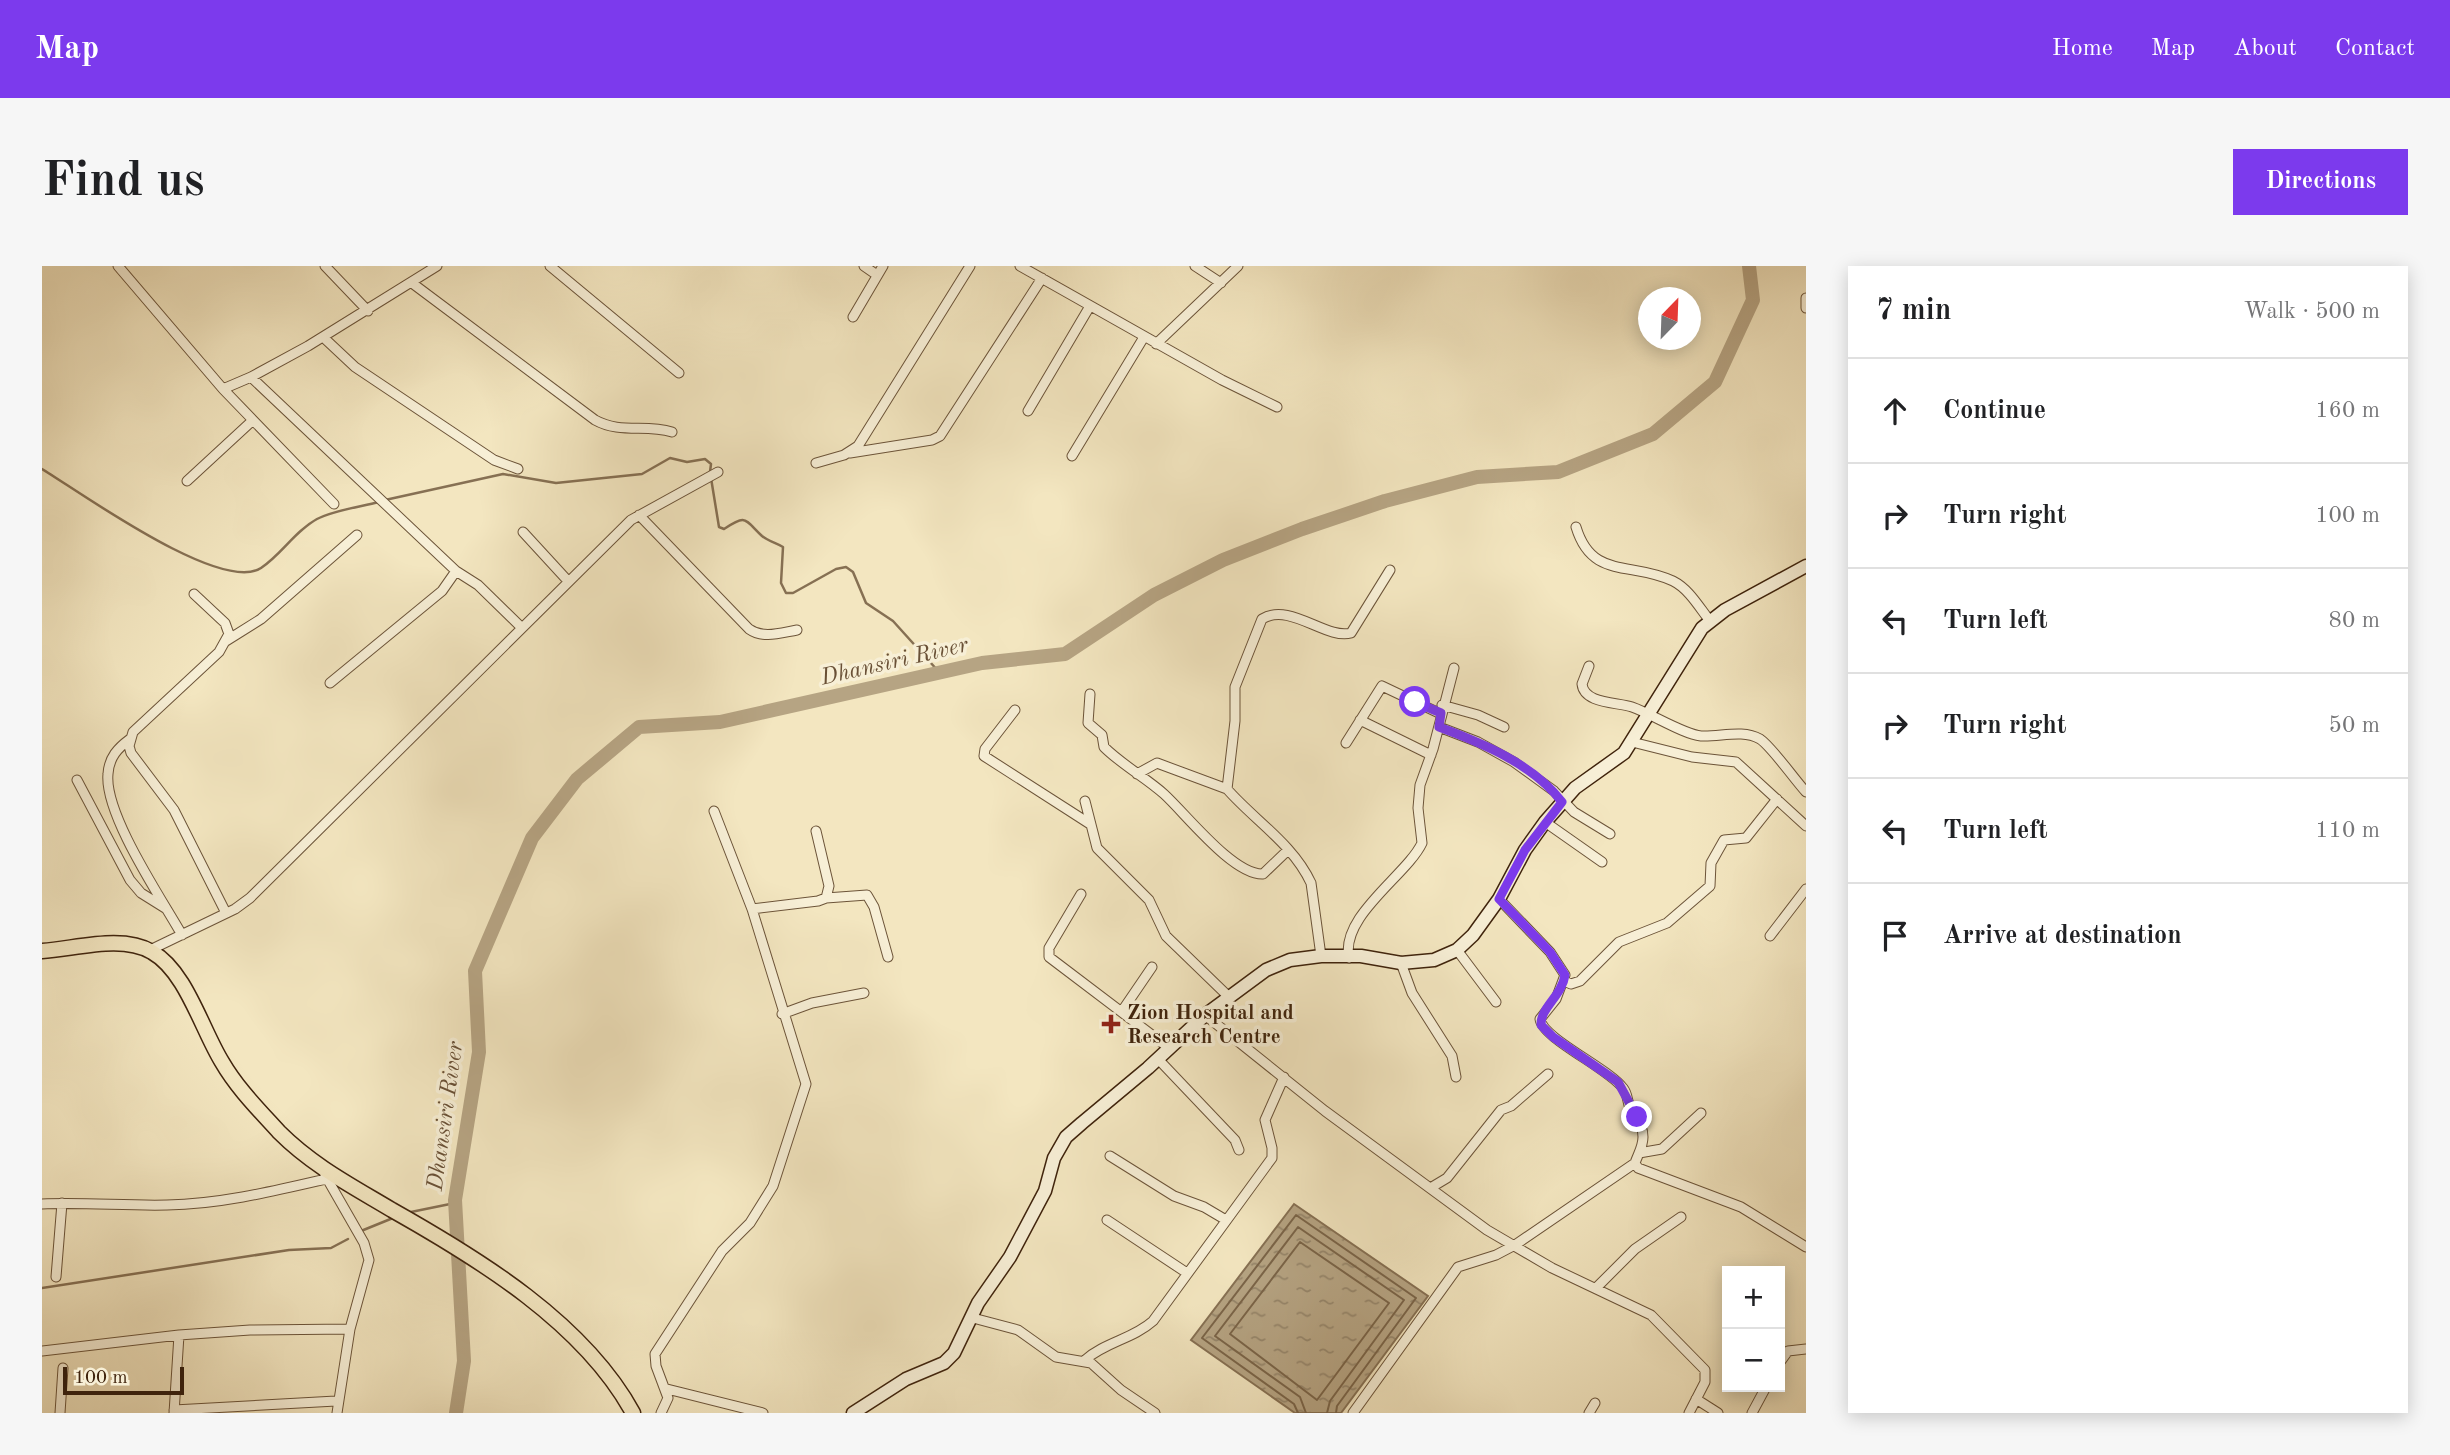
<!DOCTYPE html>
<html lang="en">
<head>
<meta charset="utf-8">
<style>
  body { margin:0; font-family:"Old Standard TT",serif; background:#f6f6f6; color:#202124 }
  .controls { position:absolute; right:21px; bottom:21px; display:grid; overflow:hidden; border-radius:0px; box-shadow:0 4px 18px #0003 }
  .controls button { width:63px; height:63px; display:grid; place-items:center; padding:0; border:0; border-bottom:2px solid #e0e0e0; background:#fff; color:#202124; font:35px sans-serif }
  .compass { position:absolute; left:1596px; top:21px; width:63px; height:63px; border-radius:50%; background:#fff; box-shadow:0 4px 18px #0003; rotate:23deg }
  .scale { position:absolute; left:21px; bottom:18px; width:121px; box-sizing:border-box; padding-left:7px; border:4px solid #3f230c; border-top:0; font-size:19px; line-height:24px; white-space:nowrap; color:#3f230c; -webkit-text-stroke:5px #f7efd6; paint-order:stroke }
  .stop { position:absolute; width:21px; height:21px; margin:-16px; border:5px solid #7c3aed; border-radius:50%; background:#fff }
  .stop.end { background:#7c3aed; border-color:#fff; box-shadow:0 2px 7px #0008 }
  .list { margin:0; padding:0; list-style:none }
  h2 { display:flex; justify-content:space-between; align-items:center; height:91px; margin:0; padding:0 28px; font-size:30px }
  h2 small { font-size:23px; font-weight:400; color:#757577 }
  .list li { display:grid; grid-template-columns:46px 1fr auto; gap:21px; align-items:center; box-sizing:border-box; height:105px; padding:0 28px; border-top:2px solid #e0e0e0 }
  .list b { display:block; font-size:26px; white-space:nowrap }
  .list em { font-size:23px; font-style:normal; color:#757577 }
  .icon { flex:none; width:38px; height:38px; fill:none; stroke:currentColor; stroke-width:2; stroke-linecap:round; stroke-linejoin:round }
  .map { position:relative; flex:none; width:1764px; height:1147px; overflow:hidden; border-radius:0px }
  header { display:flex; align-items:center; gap:42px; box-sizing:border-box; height:98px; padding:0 35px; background:#7c3aed; color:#fff }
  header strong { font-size:33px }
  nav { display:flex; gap:38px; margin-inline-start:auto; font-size:24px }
  .intro { display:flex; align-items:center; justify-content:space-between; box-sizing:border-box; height:168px; padding:0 42px }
  h1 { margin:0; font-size:49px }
  .button { padding:18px 32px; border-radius:0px; background:#7c3aed; color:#fff; font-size:24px; font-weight:700 }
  main { display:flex; gap:42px; padding:0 42px }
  aside { flex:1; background:#fff; border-radius:0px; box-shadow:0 4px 18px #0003 }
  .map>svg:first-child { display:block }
</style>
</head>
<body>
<header>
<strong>Map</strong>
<nav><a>Home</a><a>Map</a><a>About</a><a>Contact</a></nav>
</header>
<div class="intro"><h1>Find us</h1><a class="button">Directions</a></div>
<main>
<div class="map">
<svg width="1764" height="1147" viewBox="0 0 1764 1147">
  <defs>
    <pattern id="water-ripples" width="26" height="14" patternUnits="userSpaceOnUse" patternTransform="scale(1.75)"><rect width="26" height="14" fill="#b6a483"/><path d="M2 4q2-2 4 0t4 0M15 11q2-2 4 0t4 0" fill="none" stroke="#95856a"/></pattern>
  </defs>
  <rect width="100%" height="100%" fill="#f3e6c0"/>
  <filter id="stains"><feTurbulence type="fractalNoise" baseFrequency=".00286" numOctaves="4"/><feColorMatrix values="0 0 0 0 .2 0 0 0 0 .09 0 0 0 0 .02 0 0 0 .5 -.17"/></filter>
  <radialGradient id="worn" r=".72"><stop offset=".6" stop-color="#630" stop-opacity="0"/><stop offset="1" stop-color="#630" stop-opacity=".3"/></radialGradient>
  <!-- water -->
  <path fill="url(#water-ripples)" stroke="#867053" stroke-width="2" d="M 1252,938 L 1386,1030 L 1299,1147 L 1253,1147 L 1149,1074 Z"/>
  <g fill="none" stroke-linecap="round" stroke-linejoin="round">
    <!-- shore -->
    <path stroke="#7a6448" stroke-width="2" d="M 1258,976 L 1347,1037 L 1275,1134 L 1188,1068 Z
      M 1256,1147 L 1252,1138 L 1160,1072 L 1254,949 L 1374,1032 L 1295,1140 L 1294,1147
      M 1264,1147 L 1258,1131 L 1173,1070 L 1256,961 L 1362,1034 L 1288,1135 L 1285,1147"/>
    <!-- stream -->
    <path stroke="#867053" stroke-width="2.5" d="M 0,203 C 38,226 179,328 219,302 C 239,289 253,265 275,253 C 293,244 317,241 337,236
      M 669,212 L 677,261 L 682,263 C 705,248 702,253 720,270 C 726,275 734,277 741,281 L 739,317 L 744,327 L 751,327 L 794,303 L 804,301 L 811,306 L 824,337 L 851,355 L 897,406
      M 343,234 L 461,208 L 514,217 L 600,208 L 628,192 L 645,196 L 663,193 L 669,198 L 668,206
      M 364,947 L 413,937
      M 319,965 L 351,952
      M 0,1022 L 247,984 L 289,982 L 306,973"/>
    <!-- river -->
    <path stroke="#b6a483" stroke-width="14" d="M 414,1147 L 422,1095 L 413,934 L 437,786 L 433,705 L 490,572 L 535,513 L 597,461 L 678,456 L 940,397 L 1023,388 L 1112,329 L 1181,294 L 1260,263 L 1343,235 L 1435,211 L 1516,206 L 1611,168 L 1673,116 L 1711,34 L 1707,0"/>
    <defs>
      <path id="street" d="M 76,0 L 181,123 L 209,111 L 266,80 L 395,0
        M 283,0 L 326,45
        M 508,0 L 637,107
        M 822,0 L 835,9
        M 978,0 L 1180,114 L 1235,141
        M 1153,0 L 1179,17
        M 370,17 L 553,154 C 578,168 603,158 630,166
        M 1764,32 L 1764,42
        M 811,51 L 841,0
        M 281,71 L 313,101 L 452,194 L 476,203
        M 1114,78 L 1196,0
        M 209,111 L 414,305 L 400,325 L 288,417
        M 181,123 L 292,238
        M 986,145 L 1048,40
        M 808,187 L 890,174 L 898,170 L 1000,12
        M 1030,190 L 1102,71
        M 774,197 L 802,189 L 816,180 L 928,0
        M 145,215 L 210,155
        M 597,249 L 707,363 C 721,373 738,367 755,364
        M 1534,261 C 1550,314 1589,295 1631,315 C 1647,323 1657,341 1668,355
        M 481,266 L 526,315
        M 414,305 L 436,319 L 479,361
        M 152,328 L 183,357 L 187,368 L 177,386 L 91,466 L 87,480 L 89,487 L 132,544 L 184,647
        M 184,375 L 219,353 L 315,269
        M 1547,400 L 1540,418 C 1542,438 1575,436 1590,441 C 1610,448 1641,468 1659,470 C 1679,471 1700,463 1718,473 C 1730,481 1752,513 1764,526
        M 1048,428 L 1046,457 L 1060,469 L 1062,481 C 1080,499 1103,511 1122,528 C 1144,548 1191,609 1221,608 L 1246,584
        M 1400,439 L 1436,449 L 1462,461
        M 973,444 L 943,483 L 942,490 L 1048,558
        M 1318,454 L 1389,489
        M 1397,461 L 1436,476 L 1472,496 L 1512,525 L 1532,546 L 1568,568
        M 88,473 C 76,482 67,491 66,508 C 62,548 119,632 140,669
        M 1590,476 L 1650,491 L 1694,496 L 1764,560
        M 1304,477 L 1340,420 L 1399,448
        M 1095,508 L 1115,497 L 1185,523
        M 35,514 L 88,614 L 99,627 L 123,642
        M 1043,535 L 1055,582 L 1107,634 L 1124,670 L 1187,731
        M 1503,556 L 1560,596
        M 1039,628 L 1007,682 L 1007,691 L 1127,782
        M 784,632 L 825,629 L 832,641 L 846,691
        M 1457,633 L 1508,686 L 1523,709 L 1514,733 L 1498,753 C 1500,772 1566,802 1581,822 C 1586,828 1585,835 1588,842 C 1593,854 1601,857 1601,871 C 1601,881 1596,888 1593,897
        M 710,643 L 776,635 L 784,632 L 787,620 L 774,565
        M 1728,670 L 1764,623
        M 108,684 L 193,643 L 208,632 L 589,254 L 676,206
        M 1415,684 L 1454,736
        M 1279,690 L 1269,617 C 1251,578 1212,554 1185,523 L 1193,455 L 1193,421 L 1220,353 C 1248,336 1284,374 1309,367 L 1348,304
        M 1307,692 C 1298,650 1365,609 1380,577 L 1376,542 L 1378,519 L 1391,483 L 1412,402
        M 1359,697 L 1370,727 L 1410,790 L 1414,811
        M 1522,715 L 1529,718 L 1538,715 L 1577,676 L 1625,657 L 1668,620 L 1669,597 L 1682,574 L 1704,572 L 1735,533
        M 1080,745 L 1110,701
        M 740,748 L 770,737 L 822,727
        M 1163,749 L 1283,845 L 1445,964 L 1510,1002 L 1609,1049 L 1663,1104 L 1663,1116 L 1647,1147
        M 1116,793 L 1193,874 L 1197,884
        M 1597,887 L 1620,883 L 1659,847
        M 1068,890 L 1132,930 L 1162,941 L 1184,954
        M 283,909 L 322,977 L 327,994 L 308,1063 L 295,1147
        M 1390,921 L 1405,912 L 1459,844 L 1469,840 L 1506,808
        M 0,938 C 42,936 83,940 125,939 C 179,938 232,925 284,913
        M 1065,954 L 1145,1007
        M 14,1011 L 20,937
        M 1554,1022 L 1593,983 L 1639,951
        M 931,1052 L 976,1064 L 1014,1091 L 1049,1097 L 1079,1124 L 1113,1147
        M 0,1085 L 137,1069 L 208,1064 L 308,1063
        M 1043,1094 C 1063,1076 1091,1073 1111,1055 L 1230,892 L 1230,882 L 1223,854 L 1242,811
        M 1738,1096 L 1746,1085 L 1764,1083
        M 625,1123 L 721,1147
        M 1654,1133 L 1676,1147
        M 132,1144 L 294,1135
        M 18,1147 L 21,1102
        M 132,1147 L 137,1069
        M 619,1147 L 626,1132 L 614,1100 L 613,1088 L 680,985 L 708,957 L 731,920 L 764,818 L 710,643 L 672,545
        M 1311,1147 L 1416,1001 L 1454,989 L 1473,979 L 1593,897 L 1596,902 L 1699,941 L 1764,981
        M 1547,1147 L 1553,1137
        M 1710,1147 L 1724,1121"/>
      <path id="secondary" d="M 811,1147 L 864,1113 L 902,1097 L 912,1087 L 936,1037 L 968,991 L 1003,925 L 1012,892 L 1024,871 L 1040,857 L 1106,802 L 1163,749 L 1224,704 L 1248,694 L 1279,690 L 1319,690 L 1359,697 L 1392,694 L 1415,684 L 1431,669 L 1457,633 L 1483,584 L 1503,556 L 1533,522 L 1582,487 L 1660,362 L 1683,344 L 1764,300"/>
      <path id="primary" d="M 0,685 C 33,683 80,668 110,686 C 144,705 160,764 180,796 C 195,822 217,844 237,866 C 271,900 310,920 350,944 C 437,993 542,1057 591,1147"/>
    </defs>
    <!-- street casing -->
    <use href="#street" stroke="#6c5439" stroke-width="11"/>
    <!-- secondary casing -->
    <use href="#secondary" stroke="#3f230c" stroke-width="15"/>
    <!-- primary casing -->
    <use href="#primary" stroke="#3f230c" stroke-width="17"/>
    <!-- street -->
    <use href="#street" stroke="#f7efd6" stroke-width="9"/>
    <!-- secondary -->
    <use href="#secondary" stroke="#f7efd6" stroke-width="12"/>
    <!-- primary -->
    <use href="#primary" stroke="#f3e6c0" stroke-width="14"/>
  </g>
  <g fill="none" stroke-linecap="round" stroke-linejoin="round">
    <!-- route -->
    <path stroke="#7c3aed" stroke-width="9" d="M 1373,436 L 1399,447 L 1397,461 C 1440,477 1491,498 1520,536 L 1483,584 L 1457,633 L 1508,686 L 1523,709 C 1520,730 1498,742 1499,759 L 1511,771 L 1576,816 L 1595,851"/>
  </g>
  <!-- markers -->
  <path fill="#8f2418" stroke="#f7efd6" stroke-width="2.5" d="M1065.5 747.5h7v7h7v7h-7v7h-7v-7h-7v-7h7z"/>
  <g text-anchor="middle" stroke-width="7" stroke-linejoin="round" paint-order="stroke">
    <!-- poi labels -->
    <g font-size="21" font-weight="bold" fill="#3f230c" stroke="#f7efd6" text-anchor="start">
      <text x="1085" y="753">Zion Hospital and<tspan x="1085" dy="24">Research Centre</tspan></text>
    </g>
    <!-- water labels -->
    <g font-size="23" font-style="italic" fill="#695036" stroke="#f7efd6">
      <text transform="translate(852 394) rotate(-13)" y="8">Dhansiri River</text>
      <text transform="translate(402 850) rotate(-82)" y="8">Dhansiri River</text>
    </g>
  </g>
  <rect width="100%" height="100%" filter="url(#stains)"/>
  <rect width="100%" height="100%" fill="url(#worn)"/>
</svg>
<div class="controls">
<button>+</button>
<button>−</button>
</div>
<svg class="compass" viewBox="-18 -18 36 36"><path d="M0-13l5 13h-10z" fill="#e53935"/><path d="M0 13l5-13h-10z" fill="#757577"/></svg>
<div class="scale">100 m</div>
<div class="stop" style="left:1373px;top:436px"></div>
<div class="stop end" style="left:1595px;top:851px"></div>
</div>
<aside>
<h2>7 min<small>Walk · 500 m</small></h2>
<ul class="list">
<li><svg class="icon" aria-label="ahead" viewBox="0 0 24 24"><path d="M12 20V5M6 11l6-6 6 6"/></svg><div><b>Continue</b></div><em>160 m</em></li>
<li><svg class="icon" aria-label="right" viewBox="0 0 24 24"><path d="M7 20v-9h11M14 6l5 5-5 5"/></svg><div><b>Turn right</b></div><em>100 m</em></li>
<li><svg class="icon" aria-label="left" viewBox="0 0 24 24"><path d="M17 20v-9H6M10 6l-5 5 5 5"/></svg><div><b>Turn left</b></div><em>80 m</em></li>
<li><svg class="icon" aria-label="right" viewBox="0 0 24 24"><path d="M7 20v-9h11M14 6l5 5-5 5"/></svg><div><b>Turn right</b></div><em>50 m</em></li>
<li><svg class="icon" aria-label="left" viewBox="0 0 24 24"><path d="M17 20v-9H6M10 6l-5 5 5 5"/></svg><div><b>Turn left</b></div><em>110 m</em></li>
<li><svg class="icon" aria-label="arrive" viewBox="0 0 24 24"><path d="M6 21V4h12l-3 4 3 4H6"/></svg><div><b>Arrive at destination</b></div></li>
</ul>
</aside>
</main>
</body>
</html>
